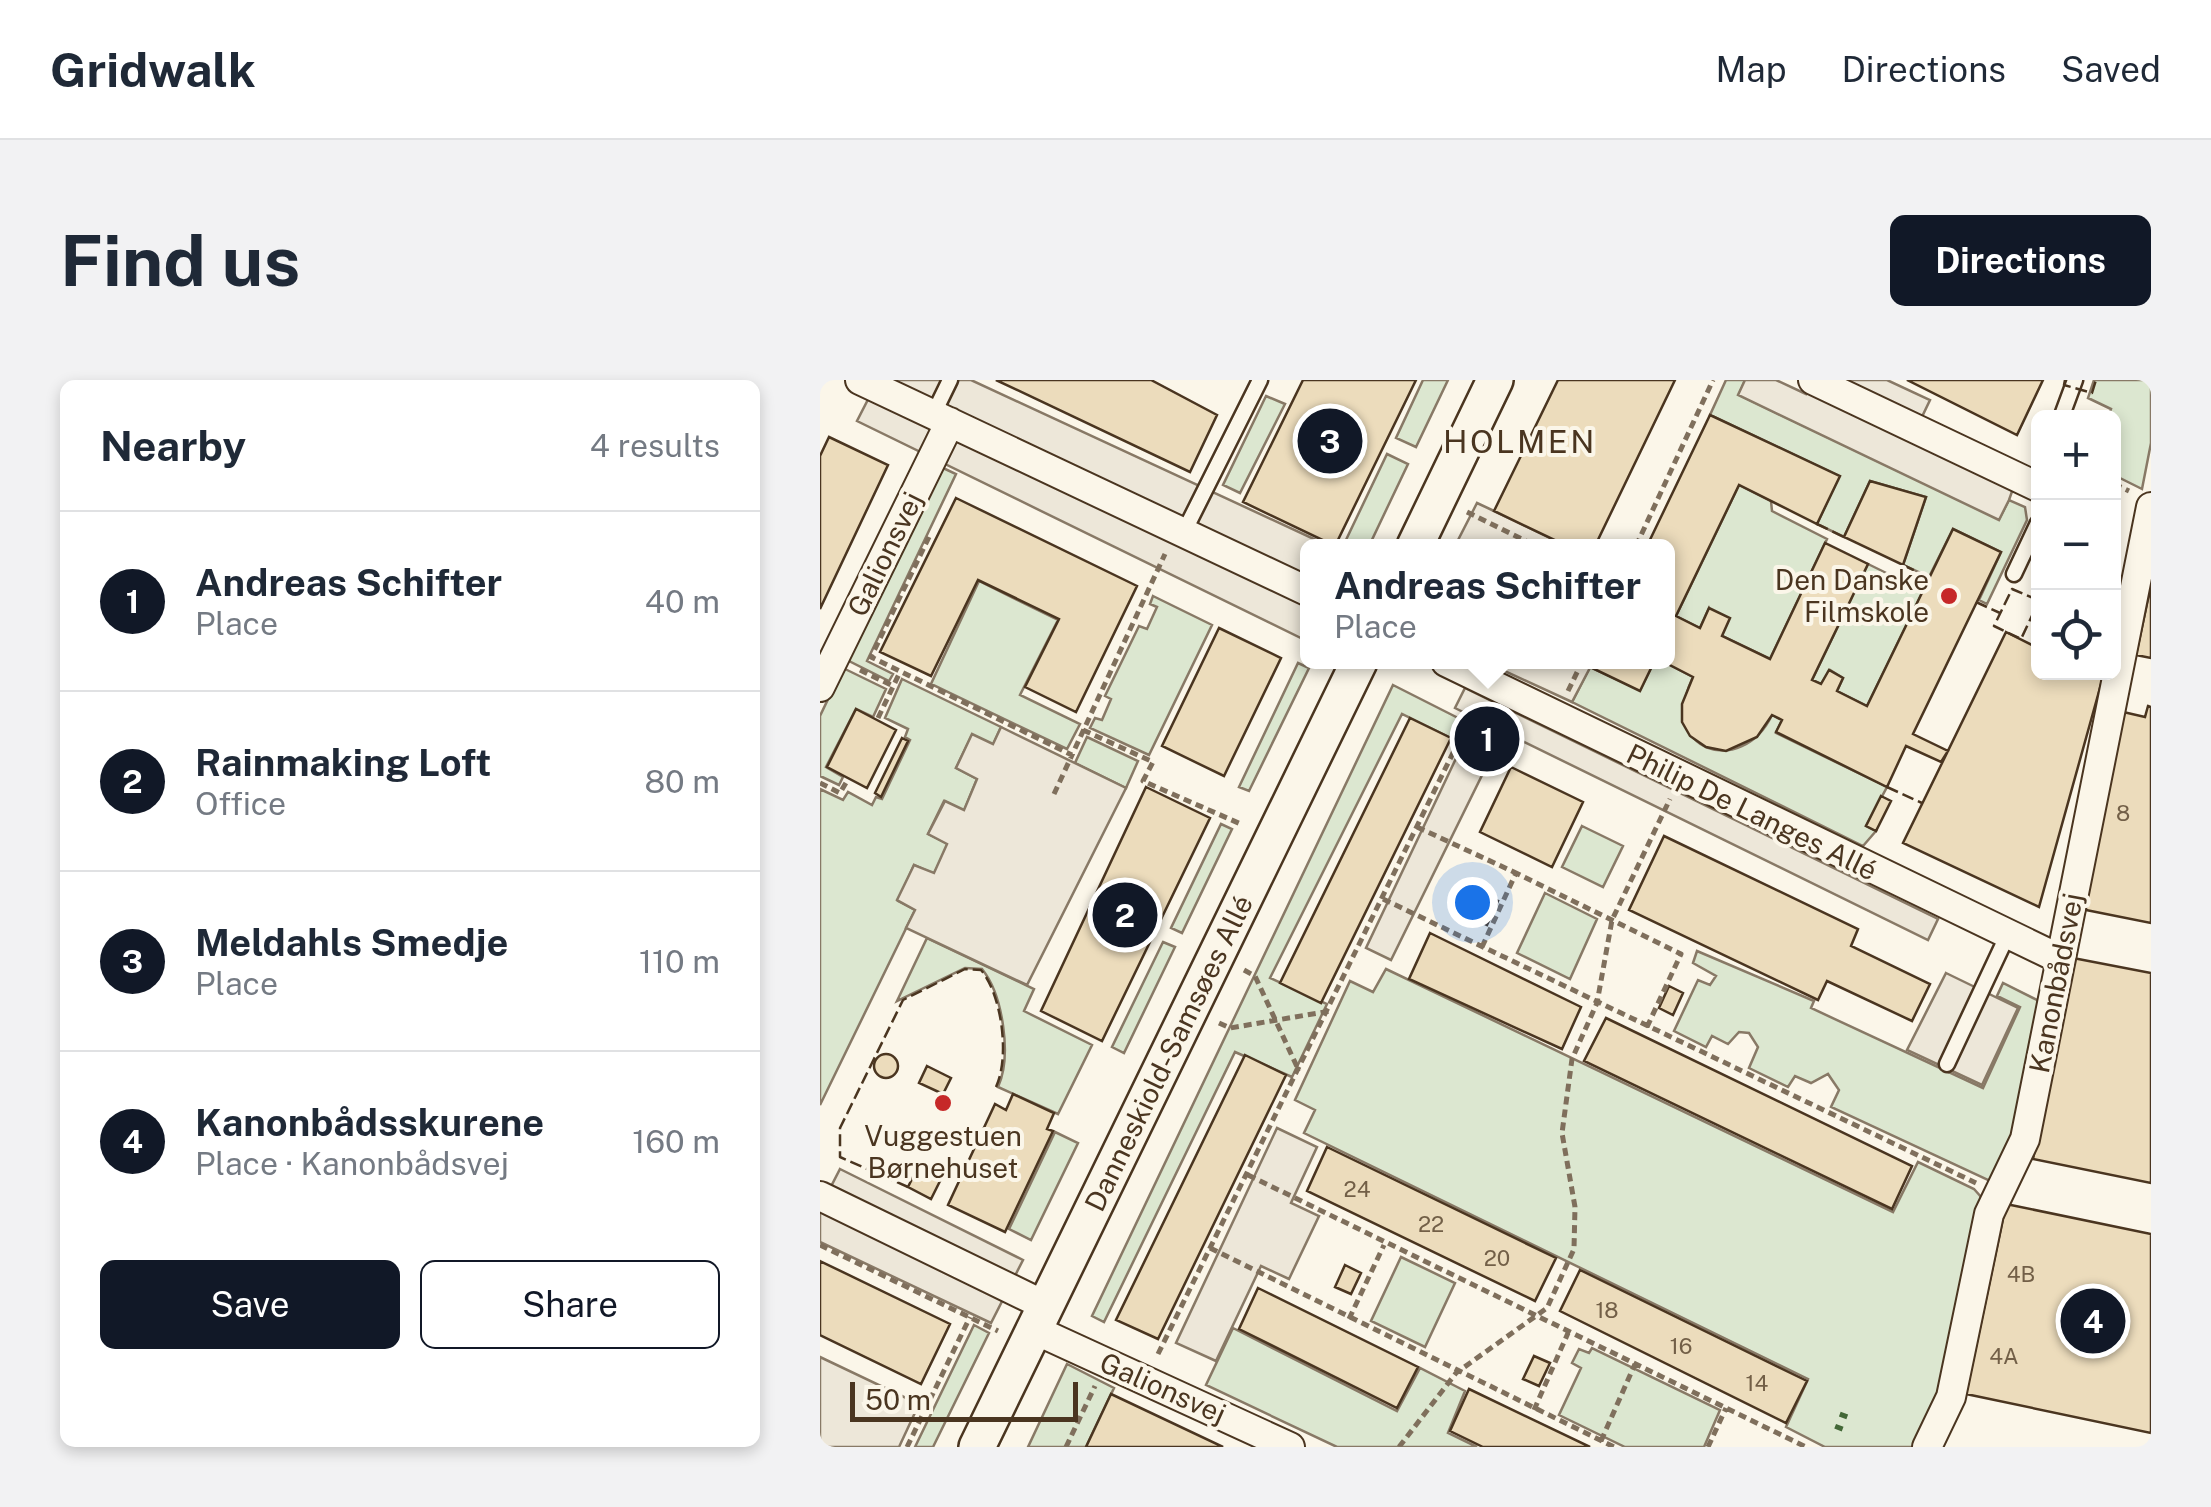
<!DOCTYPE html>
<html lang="en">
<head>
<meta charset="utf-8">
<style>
  body { margin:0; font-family:"Public Sans",sans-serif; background:#f2f2f3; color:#1f2937 }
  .controls { position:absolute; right:30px; top:30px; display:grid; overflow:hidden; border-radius:15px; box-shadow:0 5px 15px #0003 }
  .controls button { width:90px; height:90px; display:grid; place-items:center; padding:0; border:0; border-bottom:2px solid #e0e1e3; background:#fff; color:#1f2937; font:50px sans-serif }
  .scale { position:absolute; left:30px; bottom:25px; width:228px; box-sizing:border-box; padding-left:10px; border:5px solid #4a3520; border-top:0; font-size:28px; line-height:35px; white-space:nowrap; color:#4a3520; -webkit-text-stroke:8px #fbf6e9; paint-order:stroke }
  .you { position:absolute; left:652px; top:522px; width:35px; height:35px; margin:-25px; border:8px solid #fff; border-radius:50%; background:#1a73e8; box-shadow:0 0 0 15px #1a73e833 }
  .badge { display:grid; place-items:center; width:65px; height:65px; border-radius:50%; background:#111827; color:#fff; font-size:32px; font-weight:700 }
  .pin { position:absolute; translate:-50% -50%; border:5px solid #fff; box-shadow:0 2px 10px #0006 }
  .popup { position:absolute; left:480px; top:159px; width:375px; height:130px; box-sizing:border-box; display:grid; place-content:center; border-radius:15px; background:#fff; filter:drop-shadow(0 2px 8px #0005); font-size:32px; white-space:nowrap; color:#747a83 }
  .popup b { font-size:38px; color:#1f2937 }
  .popup::after { content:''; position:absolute; left:50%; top:100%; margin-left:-20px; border:20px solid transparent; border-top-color:#fff }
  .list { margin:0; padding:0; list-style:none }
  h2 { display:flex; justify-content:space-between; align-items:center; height:130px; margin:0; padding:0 40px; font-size:42px }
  h2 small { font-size:32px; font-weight:400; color:#747a83 }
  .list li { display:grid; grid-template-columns:65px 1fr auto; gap:30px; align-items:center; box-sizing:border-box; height:180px; padding:0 40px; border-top:2px solid #e0e1e3 }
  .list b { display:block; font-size:38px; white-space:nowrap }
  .list p { margin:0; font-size:32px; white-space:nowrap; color:#747a83 }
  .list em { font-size:32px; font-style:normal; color:#747a83 }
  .actions { display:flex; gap:20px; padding:30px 40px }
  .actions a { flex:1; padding:22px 0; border:2px solid #111827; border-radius:15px; text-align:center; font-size:35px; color:#111827 }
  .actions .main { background:#111827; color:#fff }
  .icon { flex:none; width:55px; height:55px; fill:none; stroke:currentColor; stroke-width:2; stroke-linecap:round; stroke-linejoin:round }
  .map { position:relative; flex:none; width:1331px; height:1067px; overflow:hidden; border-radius:15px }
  header { display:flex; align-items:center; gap:60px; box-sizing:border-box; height:140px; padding:0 50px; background:#fff; border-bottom:2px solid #e0e1e3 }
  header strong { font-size:48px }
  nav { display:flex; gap:55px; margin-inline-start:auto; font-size:35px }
  .intro { display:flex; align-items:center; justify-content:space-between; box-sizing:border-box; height:240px; padding:0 60px }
  h1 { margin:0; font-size:70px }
  .button { padding:25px 45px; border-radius:15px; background:#111827; color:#fff; font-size:35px; font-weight:700 }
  main { display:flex; gap:60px; padding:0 60px }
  aside { flex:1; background:#fff; border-radius:15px; box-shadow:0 5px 15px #0003 }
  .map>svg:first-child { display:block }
</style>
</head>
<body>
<header>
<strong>Gridwalk</strong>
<nav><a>Map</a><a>Directions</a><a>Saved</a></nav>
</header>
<div class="intro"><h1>Find us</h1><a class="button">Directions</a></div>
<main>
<aside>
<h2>Nearby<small>4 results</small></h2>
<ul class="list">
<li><span class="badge">1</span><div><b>Andreas Schifter</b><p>Place</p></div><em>40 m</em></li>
<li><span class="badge">2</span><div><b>Rainmaking Loft</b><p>Office</p></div><em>80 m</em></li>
<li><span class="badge">3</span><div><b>Meldahls Smedje</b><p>Place</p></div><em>110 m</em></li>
<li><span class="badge">4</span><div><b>Kanonbådsskurene</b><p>Place · Kanonbådsvej</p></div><em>160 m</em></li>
</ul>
<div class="actions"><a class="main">Save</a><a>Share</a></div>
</aside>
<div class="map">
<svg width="1331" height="1067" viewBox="0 0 1331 1067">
  <rect width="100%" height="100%" fill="#fbf6e9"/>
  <!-- green -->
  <path fill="#dce7d0" stroke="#887966" stroke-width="2.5" d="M 603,0 L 628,0 L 596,67 L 576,58 Z
    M 906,0 L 925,0 L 919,15 L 1179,139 L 1189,120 L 1205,127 L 1207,140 L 1167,224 L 1159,220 L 1181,172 L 1133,149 L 1109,197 L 1083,185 L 1106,117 L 1050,101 L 1024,157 L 997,144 L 1019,96 L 890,35 Z
    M 1274,0 L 1331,0 L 1331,63 L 1322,109 L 1294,95 L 1294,38 L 1288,37 L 1291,29 L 1268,18 Z
    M 446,16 L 465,24 L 420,113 L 403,105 Z
    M 567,74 L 588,84 L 549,166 L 525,162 Z
    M 123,88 L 136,94 L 47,281 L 73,294 L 69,301 L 23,278 L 116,89 Z
    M 919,105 L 951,121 L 952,131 L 1007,159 L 950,279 L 902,256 L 889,228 L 880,248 L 856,236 Z
    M 1048,184 L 1103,211 L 1047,326 L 1017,311 L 1023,298 L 1010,290 L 1001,304 L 992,300 Z
    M 159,201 L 238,240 L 200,315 L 260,344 L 247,369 L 111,304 Z
    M 333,216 L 392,245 L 329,375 L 270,348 L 275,338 L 282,340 L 291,319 L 285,316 L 319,246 L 327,249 L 337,227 L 330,224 Z
    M 834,282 L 844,282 L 873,297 C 837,372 922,398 952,335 L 962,340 L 956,353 L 1067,407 L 1046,446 L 1056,451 L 1043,466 L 752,322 L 770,287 L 820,310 Z
    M 478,283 L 489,288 L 429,411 L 419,407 Z
    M 23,288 L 66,309 L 53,337 L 36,329 L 6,387 L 23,397 L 19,405 L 0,396 L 0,336 Z
    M 82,299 L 181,347 L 173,365 L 152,355 L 136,388 L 157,399 L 144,431 L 124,421 L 108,454 L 128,464 L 114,494 L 94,485 L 78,521 L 95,530 L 0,725 L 0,409 L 23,420 L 28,412 L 52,425 L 56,417 L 62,419 L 90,360 L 85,357 L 88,349 L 65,338 Z
    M 573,305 L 644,341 L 635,360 L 582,334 L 450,598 L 507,624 L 472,697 L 415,672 L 284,942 L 272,936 Z
    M 267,357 L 318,381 L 306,408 L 255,383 Z
    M 401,444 L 412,449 L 362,553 L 351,548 Z
    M 762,446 L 803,466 L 783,507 L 742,487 Z
    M 725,513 L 777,539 L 750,599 L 697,573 Z
    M 107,558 L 214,609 L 204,631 L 272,665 L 238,734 L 178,707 C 192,676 183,615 162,589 L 145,588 L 77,621 Z
    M 343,562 L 355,567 L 304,673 L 292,667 Z
    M 877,571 L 994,621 L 991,628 L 1163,708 L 1200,627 L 1177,616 L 1183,603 L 1219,621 L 1196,756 L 1170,801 L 1011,727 L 1019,710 L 1008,694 L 991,703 L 975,696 L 968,707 L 929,688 L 938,667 L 929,653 L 919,652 L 908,664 L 892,656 L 886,667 L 854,651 L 878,600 L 890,605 L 896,596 L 873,583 Z
    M 566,589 L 1073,832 L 1098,782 L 1154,809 L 1162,818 L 1120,1015 L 1093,1067 L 1005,1067 L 966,1047 L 988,999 L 484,753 L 495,730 L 475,720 L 530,601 L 553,612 Z
    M 235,752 L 258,763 L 211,860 L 189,849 Z
    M 581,877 L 635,903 L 605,967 L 551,941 Z
    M 154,945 L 169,953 L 113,1067 L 95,1067 Z
    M 413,948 L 577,1031 L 600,988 L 645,1011 L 628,1053 L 657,1067 L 517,1067 L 386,1005 Z
    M 772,968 L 900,1030 L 884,1067 L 805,1067 L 739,1035 L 761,988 L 752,983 L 759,969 L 769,973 Z
    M 247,984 L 294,1008 L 266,1067 L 208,1067 Z"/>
  <!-- parking -->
  <path fill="#ede7d9" stroke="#887966" stroke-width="2.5" d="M 58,0 L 151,0 L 509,166 L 487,166 L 487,261 L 37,41 Z
    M 925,0 L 956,0 L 986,14 L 993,0 L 1067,0 L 1110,20 L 1100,41 L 1200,89 L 1189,120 L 1179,140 L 918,15 Z
    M 657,123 L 674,131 L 747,166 L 635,166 Z
    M 665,282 L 773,282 L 752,322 Z
    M 645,308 L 1118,539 L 1108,560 L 635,328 Z
    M 181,347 L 306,408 L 207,605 L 86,548 L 95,530 L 77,520 L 94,485 L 114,493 L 127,464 L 108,454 L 125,421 L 144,430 L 157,399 L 136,388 L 152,354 L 173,364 Z
    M 640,370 L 668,383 L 571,580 L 546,568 Z
    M 1126,593 L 1198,628 L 1162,705 L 1087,670 Z
    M 457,748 L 497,767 L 471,823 L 499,836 L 469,899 L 441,886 L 396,981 L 356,963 Z
    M 20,789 L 203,880 L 171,943 L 0,862 L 0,828 Z
    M 0,977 L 99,1024 L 79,1067 L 0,1067 Z"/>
  <!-- building -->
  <path fill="#ecdcbc" stroke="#4a3520" stroke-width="2.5" d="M 176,0 L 331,0 L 397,35 L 370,92 Z
    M 483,0 L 596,0 L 515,166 L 423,122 Z
    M 738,0 L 855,0 L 775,166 L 747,166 L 674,131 Z
    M 1087,0 L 1223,0 L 1197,55 Z
    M 890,35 L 1020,96 L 997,144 L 919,105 L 856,236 L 880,248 L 889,228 L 910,238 L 902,256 L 950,279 L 1005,163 L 1048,184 L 992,300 L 1001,304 L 1009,290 L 1023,298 L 1017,311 L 1047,326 L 1133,149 L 1181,172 L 1093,354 L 1128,371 L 1121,382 L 1086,366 L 1067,407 L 956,352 L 962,340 L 952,335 L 937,357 L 906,371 L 886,367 L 870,356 L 862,342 L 862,324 L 873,297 L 844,282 L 847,166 L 827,166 Z
    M 9,57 L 68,85 L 0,229 L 0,76 Z
    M 1050,101 L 1106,117 L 1083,185 L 1024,157 Z
    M 136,118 L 317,206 L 256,332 L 205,307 L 239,239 L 158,200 L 111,296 L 60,272 Z
    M 1331,205 L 1331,278 L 1316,275 Z
    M 399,248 L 461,278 L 404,396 L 342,366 Z
    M 1186,252 L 1218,268 L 1218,292 L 1273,292 L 1283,297 L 1219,527 L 1083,463 Z
    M 773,282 L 834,282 L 820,311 L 770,287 Z
    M 1328,326 L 1331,327 L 1331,543 L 1261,529 L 1299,331 L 1325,337 Z
    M 36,329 L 76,350 L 47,408 L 7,387 Z
    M 590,338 L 631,358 L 501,623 L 460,603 Z
    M 82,358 L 88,361 L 61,417 L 55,413 Z
    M 691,387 L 763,422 L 732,487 L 660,452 Z
    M 326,407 L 390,438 L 282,661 L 221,631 Z
    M 1061,416 L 1071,421 L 1056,451 L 1046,446 Z
    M 844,456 L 1038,549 L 1031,566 L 1110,604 L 1092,641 L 1007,601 L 998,620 L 809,530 Z
    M 664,515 L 678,521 L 667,545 L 653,538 Z
    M 610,553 L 761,627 L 742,669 L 589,599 Z
    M 1253,578 L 1331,593 L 1331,803 L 1213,779 Z
    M 849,606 L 863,613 L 853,635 L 839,628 Z
    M 786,638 L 1092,786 L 1072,829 L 764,681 Z
    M54 686a12 12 0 1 1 24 0a12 12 0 1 1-24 0Z
    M 425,675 L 466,695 L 338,959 L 296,940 Z
    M 107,686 L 131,698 L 123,714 L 99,703 Z
    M 193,714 L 234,733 L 227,749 L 233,751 L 185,852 L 128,825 L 175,724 L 186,730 Z
    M 507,767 L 736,878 L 715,921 L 487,811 Z
    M 97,789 L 120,801 L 111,819 L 88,807 Z
    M 1186,824 L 1331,854 L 1331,1053 L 1146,1014 Z
    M 0,881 L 130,944 L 101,1004 L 0,955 Z
    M 525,885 L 541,893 L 531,914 L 515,907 Z
    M 760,890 L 987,1001 L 966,1043 L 740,931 Z
    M 438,908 L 598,987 L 577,1028 L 419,949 Z
    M 714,976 L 730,983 L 719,1006 L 703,999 Z
    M 649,1009 L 770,1067 L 663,1067 L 630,1051 Z
    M 291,1014 L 403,1067 L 266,1067 Z"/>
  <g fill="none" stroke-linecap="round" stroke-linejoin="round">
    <defs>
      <path id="service" d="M 113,35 L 130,0
        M 1241,38 L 1255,0
        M 364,152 L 440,0
        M 1194,194 L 1218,143
        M 1127,684 L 1188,554"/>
      <path id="minor" d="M 40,0 L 487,211
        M 993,0 L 1218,107
        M 626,282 L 1240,579
        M 0,307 L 130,42
        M 0,816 L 226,926
        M 215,950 L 470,1067
        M 1107,1067 L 1131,1017 L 1169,834 L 1205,759 L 1331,127"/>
      <g id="tertiary">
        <path d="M 595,166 L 675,0"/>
        <path id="s1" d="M 157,1067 L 539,282"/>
      </g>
    </defs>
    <!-- service casing -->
    <use href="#service" stroke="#4a3520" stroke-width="19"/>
    <!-- minor casing -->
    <use href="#minor" stroke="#4a3520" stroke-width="32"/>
    <!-- tertiary casing -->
    <use href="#tertiary" stroke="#4a3520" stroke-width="40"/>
    <!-- path -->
    <path stroke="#7f6f5c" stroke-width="5" stroke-dasharray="8 5" stroke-linecap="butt" d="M 1294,104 L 1309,111
      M 647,132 L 716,166
      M 109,157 L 51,277 L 252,375 L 345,174
      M 816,166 L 893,0
      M 40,290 L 73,306
      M 748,311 L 762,282
      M 58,338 L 80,292
      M 263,350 L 333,382 L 323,401 L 423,445
      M 0,403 L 20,413 L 27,401
      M 234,414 L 252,375
      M 597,447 L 696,493
      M 563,519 L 1156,803
      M 662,567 L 696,493 L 861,574 L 827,647
      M 424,590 L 435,596 L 479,691
      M 399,643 L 410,648 L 510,631
      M 428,795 L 986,1067
      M 0,865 L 178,951
      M 390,868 L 794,1067
      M 529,939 L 564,865
      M 338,974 L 655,328
      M 714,1030 L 748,953
      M 781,1061 L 815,984
      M 87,1067 L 150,937
      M 246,1067 L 275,1006
      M 579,1067 L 636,993 L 727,928 L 754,869 L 755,827 L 742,753 L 752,679 L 777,623 L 792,540 L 850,419
      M 888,1067 L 906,1028"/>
    <!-- service -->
    <use href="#service" stroke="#fbf6e9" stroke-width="14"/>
    <!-- minor -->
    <use href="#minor" stroke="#fbf6e9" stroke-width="28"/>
    <!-- tertiary -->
    <use href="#tertiary" stroke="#fbf6e9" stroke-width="35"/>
    <!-- hedge -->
    <path stroke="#436837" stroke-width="8" stroke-dasharray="5 8" stroke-linecap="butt" d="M 1018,1050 L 1026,1029"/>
    <!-- fence -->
    <path stroke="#4a3520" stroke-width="2.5" stroke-dasharray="12 5" stroke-linecap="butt" d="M 1245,0 L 1244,5 L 1272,13 L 1276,0
      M 997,144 L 1024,157
      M 1083,185 L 1109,197
      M 1218,220 L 1192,209 L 1174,246 L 1201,259 L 1218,223
      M 1156,222 L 1180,233
      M 1067,407 L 1102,423
      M 88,807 L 20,777 L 20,748 L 83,620 L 145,589 L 161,590 C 182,615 190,677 176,707"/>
  </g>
  <!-- markers -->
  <g fill="#c62828" stroke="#fbf6e9" stroke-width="4">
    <circle cx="1129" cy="216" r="10"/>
    <circle cx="123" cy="723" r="10"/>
  </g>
  <g text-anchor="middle" stroke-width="8" stroke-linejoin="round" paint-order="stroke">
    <!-- number labels -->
    <g font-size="22" fill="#725f47">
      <text x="1303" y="441">8</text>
      <text x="537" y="817">24</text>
      <text x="611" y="852">22</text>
      <text x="677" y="886">20</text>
      <text x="1201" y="902">4B</text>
      <text x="787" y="938">18</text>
      <text x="861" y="974">16</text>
      <text x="1184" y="984">4A</text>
      <text x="937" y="1011">14</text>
    </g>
    <!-- street labels -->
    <g font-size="28" fill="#4a3520" stroke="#fbf6e9">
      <text transform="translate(65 174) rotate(-64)" y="10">Galionsvej</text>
      <text transform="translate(932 432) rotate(26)" y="10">Philip De Langes Allé</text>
      <text transform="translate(1236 603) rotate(-79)" y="10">Kanonbådsvej</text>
      <text dy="10" stroke="none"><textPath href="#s1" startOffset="438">Danneskiold-Samsøes Allé</textPath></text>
      <text transform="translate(343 1008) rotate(24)" y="10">Galionsvej</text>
    </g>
    <!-- poi labels -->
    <g font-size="28" fill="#4a3520" stroke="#fbf6e9" text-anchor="end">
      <text x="1109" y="210">Den Danske<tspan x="1109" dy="32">Filmskole</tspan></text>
      <text x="123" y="766" text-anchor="middle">Vuggestuen<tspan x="123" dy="32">Børnehuset</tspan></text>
    </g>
    <!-- quarter labels -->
    <g font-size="32" letter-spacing="2.5" fill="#4a3520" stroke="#fbf6e9">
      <text x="700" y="73">HOLMEN</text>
    </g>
  </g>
</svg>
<div class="controls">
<button>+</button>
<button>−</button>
<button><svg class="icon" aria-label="locate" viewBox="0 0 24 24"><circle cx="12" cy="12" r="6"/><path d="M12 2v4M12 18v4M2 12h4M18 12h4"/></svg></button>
</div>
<div class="scale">50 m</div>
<div class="you"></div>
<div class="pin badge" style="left:667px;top:359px">1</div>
<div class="popup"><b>Andreas Schifter</b>Place</div>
<div class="pin badge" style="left:305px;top:535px">2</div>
<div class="pin badge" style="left:510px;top:61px">3</div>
<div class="pin badge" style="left:1273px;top:941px">4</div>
</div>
</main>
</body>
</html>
